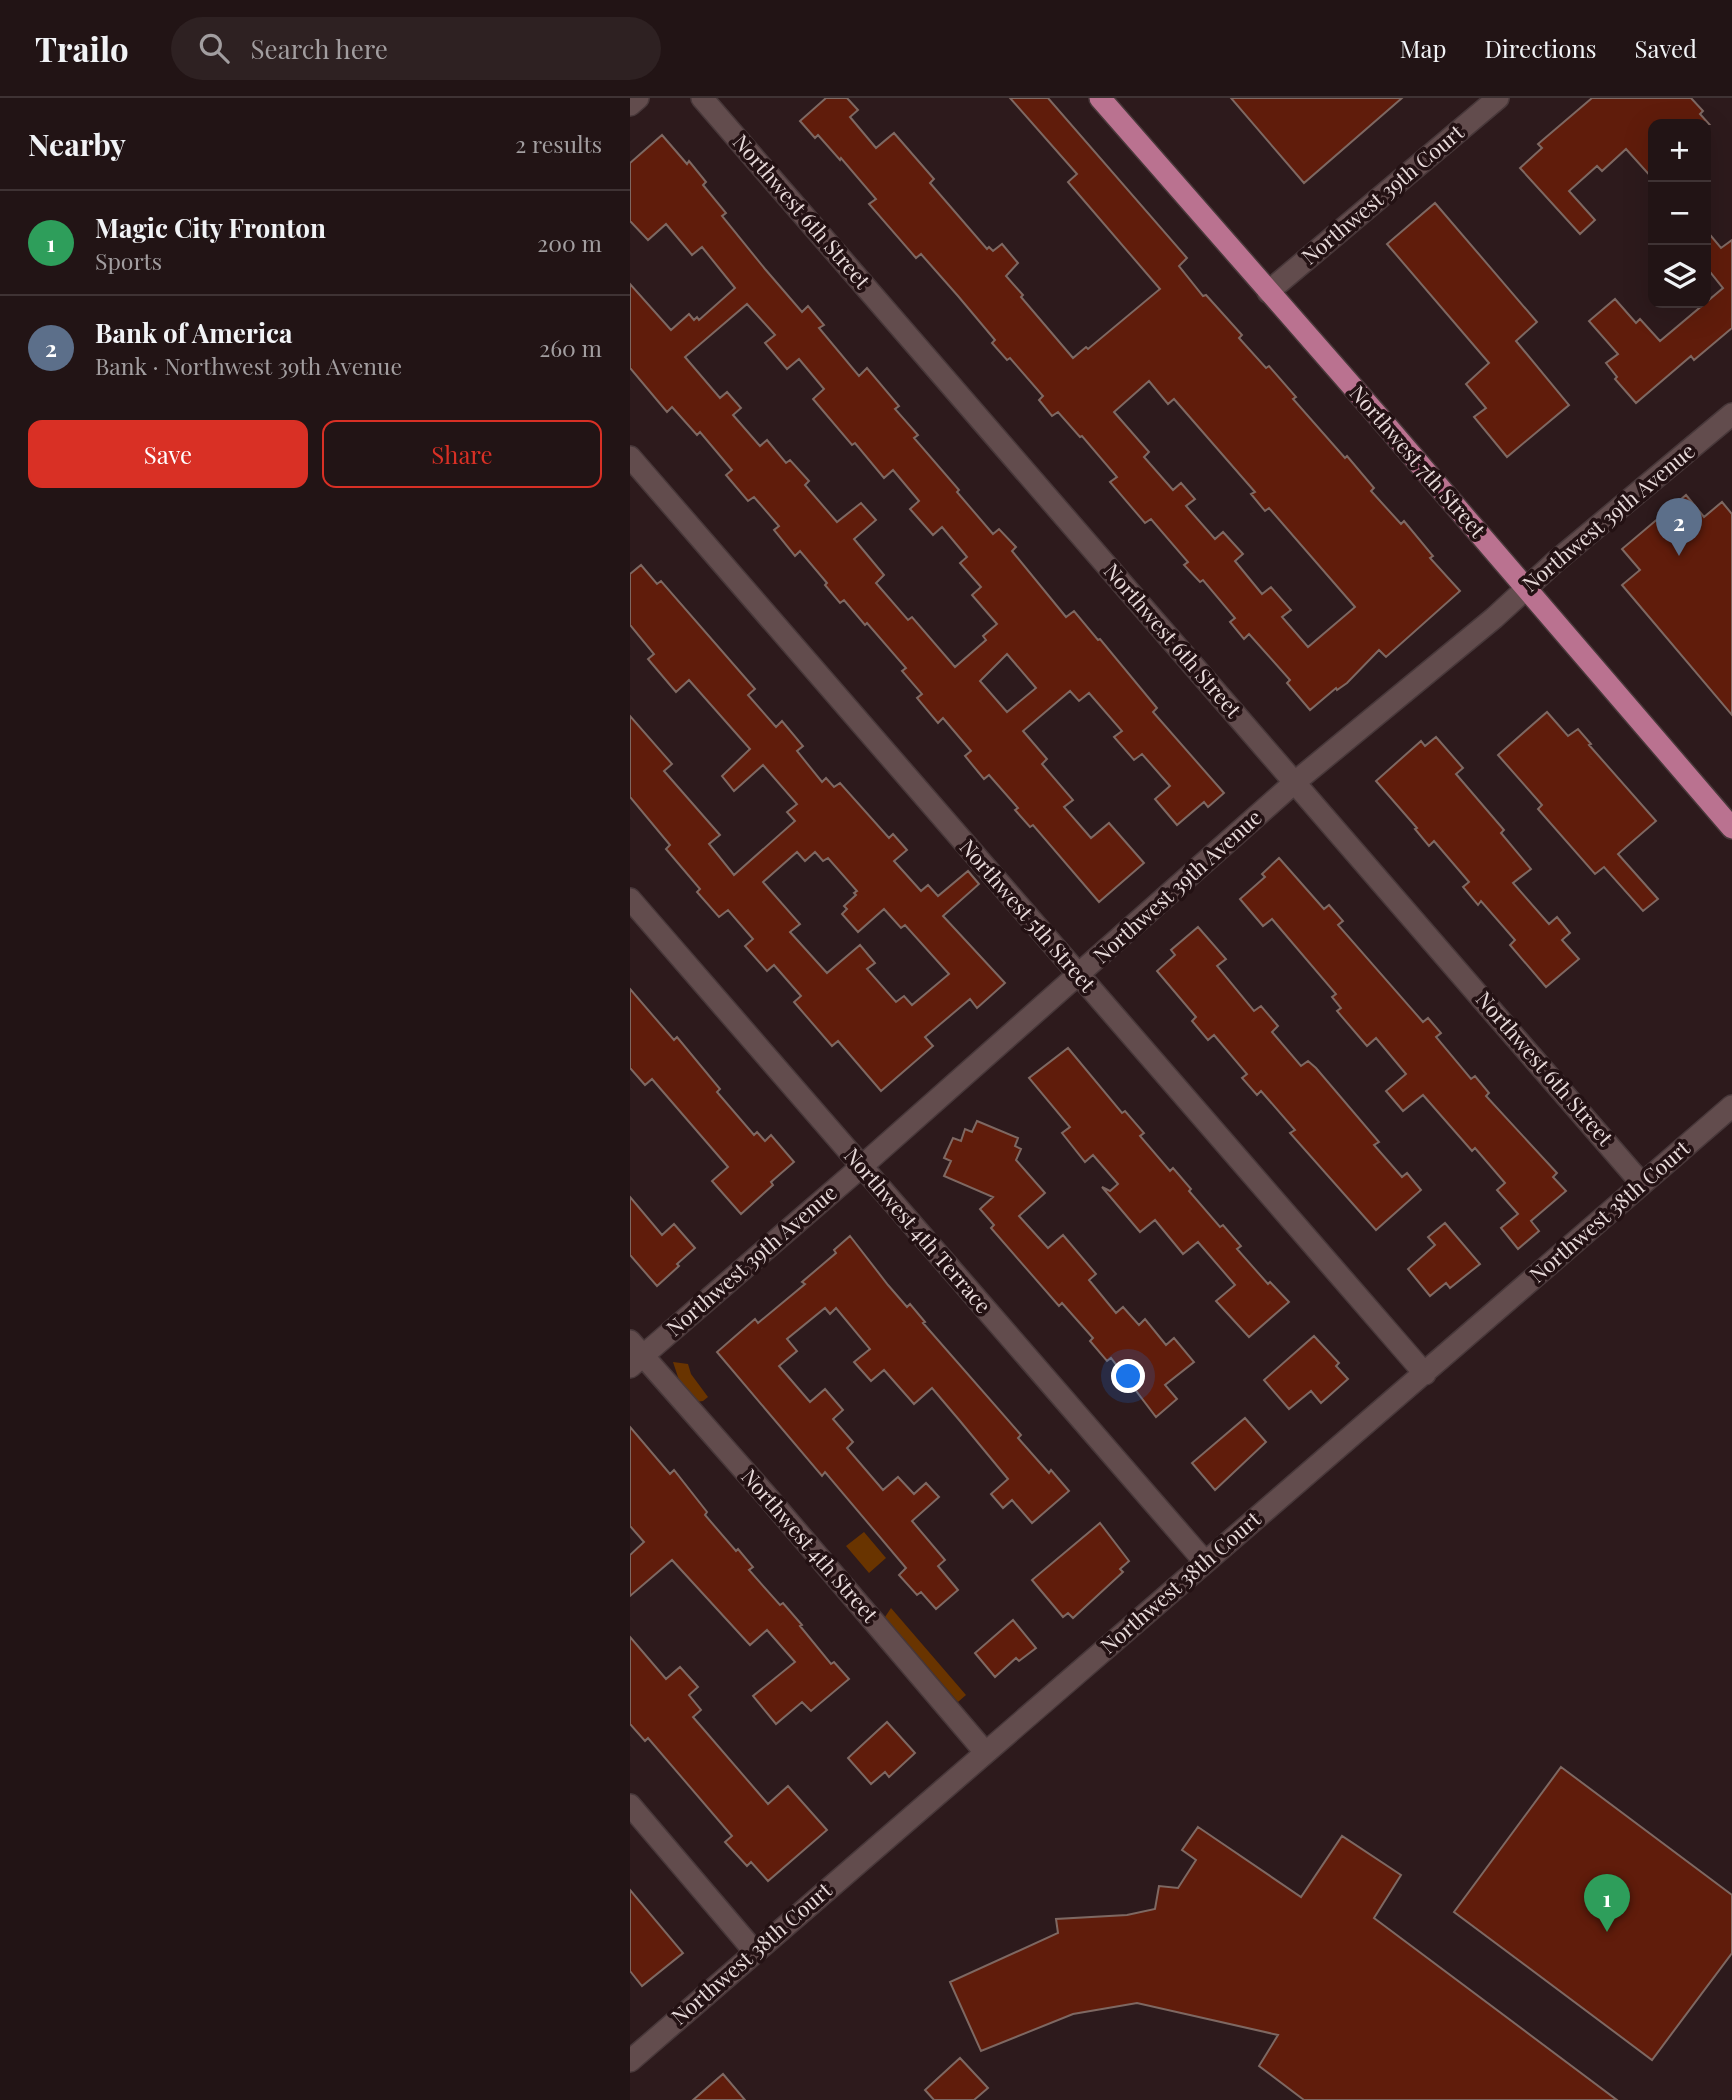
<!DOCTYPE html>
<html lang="en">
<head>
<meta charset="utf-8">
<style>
  body { margin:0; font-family:"Playfair Display",serif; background:#2e2122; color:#f1f3f6 }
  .controls { position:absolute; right:21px; top:21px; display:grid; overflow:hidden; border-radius:14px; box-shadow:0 7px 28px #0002 }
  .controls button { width:63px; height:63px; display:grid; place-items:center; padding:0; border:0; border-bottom:2px solid #3f3334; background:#221415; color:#f1f3f6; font:35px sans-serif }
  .you { position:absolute; left:499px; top:1279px; width:24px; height:24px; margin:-18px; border:5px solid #fff; border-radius:50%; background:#1a73e8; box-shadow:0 0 0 10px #1a73e833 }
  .badge { display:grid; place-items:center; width:46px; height:46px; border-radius:50%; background:#d93025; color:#fff; font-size:23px; font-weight:700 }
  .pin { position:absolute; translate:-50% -58px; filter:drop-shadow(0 2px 4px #0008) }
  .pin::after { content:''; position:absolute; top:37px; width:24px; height:21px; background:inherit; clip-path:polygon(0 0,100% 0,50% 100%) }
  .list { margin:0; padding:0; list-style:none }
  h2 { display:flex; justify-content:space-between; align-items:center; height:91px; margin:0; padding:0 28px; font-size:30px }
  h2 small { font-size:23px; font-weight:400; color:#a29ea0 }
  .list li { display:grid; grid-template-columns:46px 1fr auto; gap:21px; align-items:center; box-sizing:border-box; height:105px; padding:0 28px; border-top:2px solid #3f3334 }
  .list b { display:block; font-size:26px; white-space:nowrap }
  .list p { margin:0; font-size:23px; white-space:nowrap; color:#a29ea0 }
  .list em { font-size:23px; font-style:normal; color:#a29ea0 }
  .actions { display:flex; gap:14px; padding:21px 28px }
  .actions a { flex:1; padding:16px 0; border:2px solid #d93025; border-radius:14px; text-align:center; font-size:24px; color:#d93025 }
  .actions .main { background:#d93025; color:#fff }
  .icon { flex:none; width:38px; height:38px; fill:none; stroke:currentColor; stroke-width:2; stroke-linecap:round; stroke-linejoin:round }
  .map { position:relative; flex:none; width:1102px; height:2002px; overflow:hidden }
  header { display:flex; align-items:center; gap:42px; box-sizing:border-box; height:98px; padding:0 35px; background:#221415; border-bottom:2px solid #3f3334 }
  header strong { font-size:33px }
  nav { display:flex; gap:38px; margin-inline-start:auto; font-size:24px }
  .search { width:490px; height:63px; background:#2e2122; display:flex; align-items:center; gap:18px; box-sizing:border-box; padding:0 24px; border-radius:38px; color:#a29ea0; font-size:26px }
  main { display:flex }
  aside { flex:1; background:#221415 }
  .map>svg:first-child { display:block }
</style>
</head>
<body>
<header>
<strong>Trailo</strong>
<div class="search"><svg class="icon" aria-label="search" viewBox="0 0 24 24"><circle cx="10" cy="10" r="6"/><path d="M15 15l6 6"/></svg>Search here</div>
<nav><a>Map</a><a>Directions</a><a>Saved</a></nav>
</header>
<main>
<aside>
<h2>Nearby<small>2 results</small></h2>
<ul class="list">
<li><span class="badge" style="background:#2e9e5b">1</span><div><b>Magic City Fronton</b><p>Sports</p></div><em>200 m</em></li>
<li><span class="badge" style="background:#5c6f8a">2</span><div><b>Bank of America</b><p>Bank · Northwest 39th Avenue</p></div><em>260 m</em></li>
</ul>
<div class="actions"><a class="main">Save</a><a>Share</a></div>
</aside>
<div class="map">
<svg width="1102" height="2002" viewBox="0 0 1102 2002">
  <rect width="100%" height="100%" fill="#2d1a1c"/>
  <!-- green -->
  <path fill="#693400" d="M 43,1264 L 58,1266 L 61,1276 L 78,1299 L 73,1303 L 66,1304 L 49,1282 Z
    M 234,1434 L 256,1460 L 239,1475 L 216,1448 Z
    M 261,1510 L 336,1597 L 328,1604 L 255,1519 Z"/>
  <!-- building -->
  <path fill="#601c0b" stroke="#7e6862" stroke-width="2" fill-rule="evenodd" d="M 196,0 L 217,0 L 228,12 L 220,19 L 246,50 L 264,35 L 304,81 L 300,85 L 357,151 L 359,149 L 363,153 L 372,146 L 388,165 L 376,178 L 393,197 L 391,199 L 443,260 L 456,249 L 458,251 L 530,191 L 438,84 L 447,76 L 380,0 L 418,0 L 557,160 L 549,168 L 573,198 L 576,197 L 612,237 L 609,240 L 636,270 L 639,268 L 666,299 L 663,301 L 715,360 L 717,358 L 744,390 L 741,393 L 771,426 L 774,423 L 803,458 L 800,460 L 830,493 L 756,559 L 749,552 L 717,585 L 707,592 L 706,590 L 680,612 L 657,585 L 660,582 L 619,536 L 614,541 L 600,524 L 605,520 L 573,482 L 570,484 L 554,467 L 558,464 L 521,421 L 515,425 L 480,384 L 487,379 L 452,338 L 450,339 L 428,314 L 422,318 L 409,302 L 413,298 L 380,260 L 377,262 L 362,245 L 365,242 L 328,198 L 291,156 L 286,160 L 239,106 L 246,101 L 211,60 L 210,62 L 188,37 L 185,40 L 170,23 ZM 519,283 L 538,306 L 544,301 L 625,394 L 621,396 L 635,413 L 639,410 L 725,509 L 678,549 L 652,519 L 661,512 L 641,489 L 632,496 L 605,463 L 613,456 L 593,434 L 585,441 L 556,408 L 565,401 L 551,385 L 543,392 L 514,359 L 519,354 L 484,314 Z
    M 601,0 L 772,0 L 674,85 Z
    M 962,0 L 1061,0 L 1073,13 L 1070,16 L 1079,26 L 1023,26 L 1023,81 L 996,51 L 972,73 L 967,68 L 939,93 L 965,122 L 950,136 L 890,70 L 912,50 L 908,46 Z
    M 32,37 L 57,66 L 59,63 L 76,84 L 73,87 L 96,115 L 92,118 L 135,171 L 172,214 L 178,208 L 194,227 L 189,230 L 229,278 L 237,270 L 269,308 L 265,311 L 288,337 L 284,340 L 329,392 L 327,394 L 363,436 L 369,431 L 386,449 L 382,453 L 436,519 L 444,513 L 468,542 L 470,541 L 527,610 L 523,614 L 594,695 L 578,709 L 574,704 L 547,727 L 525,701 L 540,688 L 512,656 L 504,662 L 484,639 L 492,633 L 459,595 L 449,603 L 440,593 L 393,633 L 417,661 L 412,666 L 443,702 L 434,709 L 461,740 L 479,725 L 514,765 L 469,804 L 403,727 L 400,729 L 385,712 L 388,710 L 359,677 L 354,681 L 335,658 L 341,653 L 313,620 L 308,625 L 287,600 L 292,596 L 272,573 L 276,570 L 237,525 L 235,527 L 214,502 L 210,505 L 195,487 L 197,485 L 170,453 L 165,458 L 144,432 L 149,428 L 124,399 L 118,403 L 96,377 L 102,372 L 70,334 L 67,337 L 42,309 L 37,314 L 0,270 L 0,186 L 41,232 L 59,216 L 64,222 L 67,219 L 69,222 L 105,190 L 72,149 L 62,157 L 36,126 L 18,142 L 0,123 L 0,65 ZM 117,206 L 145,237 L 135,245 L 157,271 L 169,261 L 194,291 L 183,301 L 222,347 L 225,345 L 254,380 L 263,372 L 289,403 L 280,411 L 303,437 L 312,429 L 337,459 L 330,465 L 351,489 L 342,497 L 367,526 L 353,538 L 356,542 L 325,569 L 282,519 L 278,522 L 246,485 L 254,477 L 224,441 L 246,422 L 231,405 L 207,424 L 175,387 L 179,383 L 160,362 L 156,365 L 137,342 L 130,348 L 103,317 L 111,310 L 97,294 L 90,300 L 55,259 ZM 377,556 L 406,590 L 377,614 L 350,583 Z
    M 805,105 L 907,224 L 886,243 L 939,307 L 877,359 L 844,319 L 856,310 L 836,286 L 859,265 L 757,146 Z
    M 1076,132 L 1091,150 L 1102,142 L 1102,230 L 1064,262 L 1061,258 L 1006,305 L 985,281 L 987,279 L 976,265 L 988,256 L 959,223 L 985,201 L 1006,225 L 1010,221 L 1030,243 L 1093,190 L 1076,169 Z
    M 1056,397 L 1074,419 L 1092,404 L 1102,416 L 1102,617 L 992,487 L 1010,472 L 992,451 Z
    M 11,467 L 27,486 L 31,483 L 125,591 L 118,597 L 146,629 L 152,623 L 173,648 L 167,653 L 192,684 L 196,680 L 204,689 L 210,685 L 259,740 L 263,736 L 277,752 L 264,763 L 291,793 L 298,787 L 308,798 L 338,773 L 349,786 L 313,818 L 375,885 L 347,910 L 340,901 L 295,939 L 303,948 L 251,993 L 208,943 L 202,948 L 164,904 L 171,898 L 144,867 L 137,873 L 115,848 L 123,841 L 98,812 L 89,819 L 67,794 L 70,791 L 36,751 L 40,747 L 0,699 L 0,618 L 42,666 L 34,673 L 90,737 L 79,746 L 104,777 L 165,723 L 157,714 L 167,706 L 133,667 L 104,693 L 92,678 L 120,651 L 59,582 L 46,594 L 18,561 L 24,556 L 0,527 L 0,476 ZM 167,754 L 175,763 L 185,754 L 193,763 L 198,760 L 227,793 L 224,795 L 226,797 L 214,808 L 217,811 L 212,816 L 228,834 L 254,811 L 271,830 L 275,827 L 319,876 L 282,907 L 274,898 L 266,904 L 237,871 L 245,865 L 230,847 L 197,875 L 160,834 L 170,826 L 133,784 Z
    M 917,614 L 938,638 L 948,631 L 961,646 L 959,647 L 1026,723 L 988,756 L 1028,801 L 1013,813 L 974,769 L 965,776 L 908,711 L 912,707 L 868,657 Z
    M 806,639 L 833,670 L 826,676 L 874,732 L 871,735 L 901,771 L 883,785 L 919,826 L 927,819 L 940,835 L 932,842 L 949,861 L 916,889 L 880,847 L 885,842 L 851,803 L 848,807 L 833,789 L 839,784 L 804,743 L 799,748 L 785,731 L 787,730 L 746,683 L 791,643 L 795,648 Z
    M 649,760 L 694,811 L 699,807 L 713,823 L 708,827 L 793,924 L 798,920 L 811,935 L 806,939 L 841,981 L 845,978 L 859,995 L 856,998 L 927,1075 L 923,1079 L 936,1093 L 901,1123 L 909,1133 L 888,1151 L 871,1130 L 888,1116 L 867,1092 L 875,1085 L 845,1050 L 842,1053 L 793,997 L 773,1013 L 756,993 L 776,976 L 746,940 L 737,948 L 707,913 L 711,910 L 702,899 L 706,896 L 642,821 L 633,828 L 610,801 L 635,779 L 632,776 Z
    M 568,829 L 596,861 L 587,868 L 624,913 L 631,908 L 648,928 L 642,934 L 671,968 L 678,963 L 686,970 L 749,1044 L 744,1047 L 772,1079 L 777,1075 L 791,1092 L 746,1132 L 660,1035 L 665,1032 L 631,993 L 627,997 L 612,980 L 617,976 L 584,937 L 578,942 L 562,923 L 566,919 L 527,873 L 545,857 L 541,852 Z
    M 0,891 L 44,942 L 47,939 L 90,991 L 87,994 L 124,1037 L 127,1034 L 135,1043 L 141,1037 L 164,1064 L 141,1084 L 143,1087 L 111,1116 L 82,1083 L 98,1069 L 22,981 L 15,987 L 0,970 Z
    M 438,950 L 492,1015 L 495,1013 L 514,1035 L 510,1038 L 540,1073 L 543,1070 L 561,1091 L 559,1093 L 590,1129 L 593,1127 L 611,1148 L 607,1151 L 638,1186 L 640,1184 L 659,1204 L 619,1239 L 586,1203 L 605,1187 L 568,1144 L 553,1156 L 525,1122 L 510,1134 L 472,1089 L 480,1093 L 488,1086 L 463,1057 L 455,1064 L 432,1035 L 440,1029 L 399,980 Z
    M 347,1023 L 388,1040 L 385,1048 L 391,1051 L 386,1062 L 415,1095 L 389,1118 L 418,1150 L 433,1137 L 466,1176 L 459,1182 L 486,1215 L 493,1209 L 509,1227 L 515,1221 L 536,1247 L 544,1240 L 564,1264 L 535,1287 L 547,1301 L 526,1319 L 481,1260 L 477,1263 L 460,1243 L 463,1240 L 432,1205 L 429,1208 L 361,1130 L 364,1127 L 350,1111 L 363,1099 L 314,1078 L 321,1063 L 314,1060 L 323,1040 L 331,1043 L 335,1031 L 342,1034 Z
    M 0,1099 L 32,1137 L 44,1126 L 65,1150 L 47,1166 L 49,1168 L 27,1188 L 0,1157 Z
    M 815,1125 L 850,1166 L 820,1190 L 816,1185 L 800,1198 L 778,1171 L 805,1147 L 798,1139 Z
    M 220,1138 L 258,1187 L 277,1209 L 280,1206 L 295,1224 L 293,1225 L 391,1337 L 388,1340 L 419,1375 L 421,1372 L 439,1393 L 402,1425 L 382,1402 L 373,1410 L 361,1396 L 378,1381 L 330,1323 L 302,1290 L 284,1306 L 254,1272 L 241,1283 L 224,1264 L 240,1251 L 206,1210 L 200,1216 L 195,1210 L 157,1241 L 167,1253 L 149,1268 L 180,1304 L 195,1291 L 213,1312 L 203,1321 L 223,1344 L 217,1350 L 253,1392 L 268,1379 L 284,1396 L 296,1385 L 309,1399 L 282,1423 L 315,1462 L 308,1468 L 328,1492 L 306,1511 L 291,1494 L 287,1497 L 269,1477 L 276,1470 L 195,1374 L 192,1378 L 87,1254 L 125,1221 L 128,1225 L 175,1186 L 172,1184 L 206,1155 L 204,1152 Z
    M 684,1238 L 709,1265 L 706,1268 L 718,1281 L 691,1305 L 681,1293 L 659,1311 L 634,1282 Z
    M 615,1320 L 636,1344 L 585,1392 L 562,1365 Z
    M 0,1329 L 40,1376 L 44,1372 L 77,1414 L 75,1417 L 106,1453 L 108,1451 L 123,1469 L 119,1472 L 150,1507 L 153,1505 L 172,1527 L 170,1528 L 201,1566 L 204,1564 L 219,1581 L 181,1613 L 172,1604 L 146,1626 L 123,1598 L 165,1564 L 137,1532 L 120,1547 L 42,1462 L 0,1498 L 0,1457 L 14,1444 L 0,1428 Z
    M 470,1425 L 499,1463 L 490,1471 L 493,1474 L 443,1520 L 438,1515 L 433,1519 L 402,1482 Z
    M 383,1522 L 406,1550 L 389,1563 L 386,1560 L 365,1579 L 345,1555 Z
    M 0,1539 L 36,1581 L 50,1569 L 68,1589 L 59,1597 L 71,1612 L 63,1619 L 138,1706 L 158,1688 L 197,1732 L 138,1783 L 121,1764 L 117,1768 L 95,1744 L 102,1738 L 18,1640 L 15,1643 L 0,1626 Z
    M 257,1624 L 285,1655 L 259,1679 L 255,1674 L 241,1686 L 218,1660 Z
    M 931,1669 L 1102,1797 L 1102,1855 L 1022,1962 L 824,1814 Z
    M 568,1729 L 671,1799 L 712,1738 L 771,1777 L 744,1820 L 987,2002 L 674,2002 L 629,1968 L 648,1937 L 507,1905 L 443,1916 L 351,1953 L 320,1884 L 428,1835 L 426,1821 L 497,1817 L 525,1811 L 529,1788 L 548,1790 L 566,1762 L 552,1752 Z
    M 0,1792 L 53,1855 L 12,1888 L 0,1873 Z
    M 330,1960 L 358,1990 L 344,2002 L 304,2002 L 295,1992 Z
    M 93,1976 L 115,2002 L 63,2002 Z"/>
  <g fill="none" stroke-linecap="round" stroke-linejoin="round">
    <defs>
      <path id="minor" d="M 72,0 L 1012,1086
        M 0,7 L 8,0
        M 638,194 L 868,0
        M 0,359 L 795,1276
        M 0,801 L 575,1464
        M 0,1243 L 135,1396 L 355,1654
        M 0,1269 L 231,1069 L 664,685 L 864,520 L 925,464 L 1102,316
        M 0,1707 L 125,1854
        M 0,1963 L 1102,1008"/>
      <path id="major" d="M 470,0 L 749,319 L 1102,730"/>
    </defs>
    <!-- minor casing -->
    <use href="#minor" stroke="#48383a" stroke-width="24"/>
    <!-- major casing -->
    <use href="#major" stroke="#48383a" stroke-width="24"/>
    <!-- minor -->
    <use href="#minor" stroke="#624c4d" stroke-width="21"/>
    <!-- major -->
    <use href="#major" stroke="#ba7290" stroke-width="21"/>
  </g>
  <g text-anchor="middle" stroke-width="7" stroke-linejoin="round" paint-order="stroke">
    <!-- street labels -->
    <g font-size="21" fill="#e8dbdb" stroke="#231113">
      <text transform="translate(753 97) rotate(-40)" y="7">Northwest 39th Court</text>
      <text transform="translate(171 114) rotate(49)" y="7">Northwest 6th Street</text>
      <text transform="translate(787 364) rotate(49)" y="7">Northwest 7th Street</text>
      <text transform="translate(979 420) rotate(-40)" y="7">Northwest 39th Avenue</text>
      <text transform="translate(542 543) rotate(49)" y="7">Northwest 6th Street</text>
      <text transform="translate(548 789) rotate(-42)" y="7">Northwest 39th Avenue</text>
      <text transform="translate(397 818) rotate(49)" y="7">Northwest 5th Street</text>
      <text transform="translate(914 971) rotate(49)" y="7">Northwest 6th Street</text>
      <text transform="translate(980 1114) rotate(-41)" y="7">Northwest 38th Court</text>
      <text transform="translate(287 1133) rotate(49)" y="7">Northwest 4th Terrace</text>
      <text transform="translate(122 1163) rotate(-41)" y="7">Northwest 39th Avenue</text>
      <text transform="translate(179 1448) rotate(49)" y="7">Northwest 4th Street</text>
      <text transform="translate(551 1485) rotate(-41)" y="7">Northwest 38th Court</text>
      <text transform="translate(122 1856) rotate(-41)" y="7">Northwest 38th Court</text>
    </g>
  </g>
</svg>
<div class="controls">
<button>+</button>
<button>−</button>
<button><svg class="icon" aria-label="layers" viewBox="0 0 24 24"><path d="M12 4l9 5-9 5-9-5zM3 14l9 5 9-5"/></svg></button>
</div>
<div class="you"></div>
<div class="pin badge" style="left:977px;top:1834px;background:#2e9e5b">1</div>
<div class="pin badge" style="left:1049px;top:458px;background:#5c6f8a">2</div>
</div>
</main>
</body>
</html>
